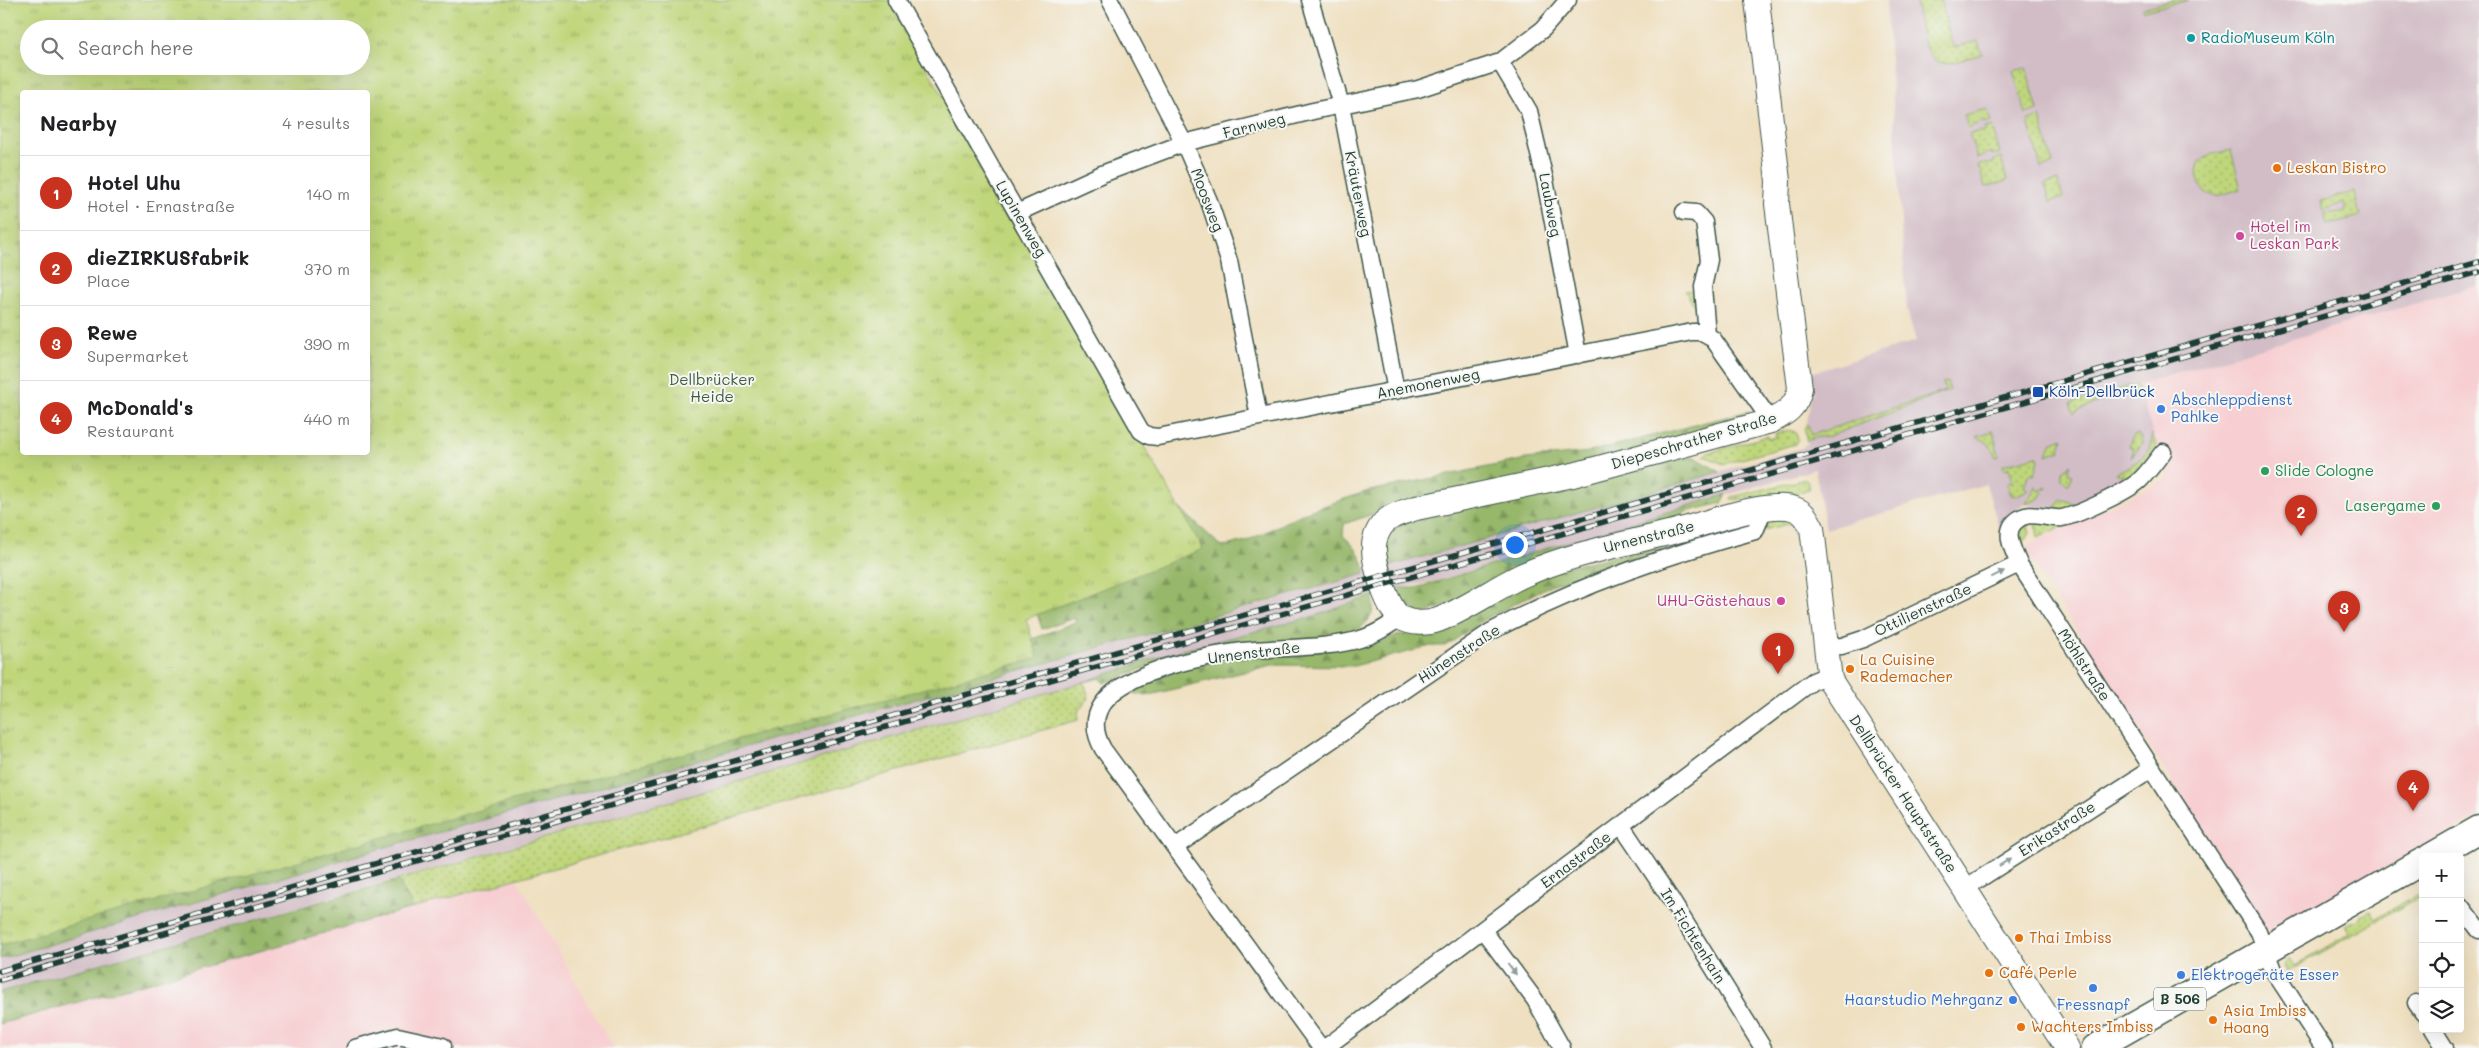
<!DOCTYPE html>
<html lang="en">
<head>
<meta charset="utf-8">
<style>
  body { margin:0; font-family:Mali,sans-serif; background:#f2f2f2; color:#202124 }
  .controls { position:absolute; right:15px; bottom:15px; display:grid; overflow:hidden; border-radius:5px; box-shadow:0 5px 20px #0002 }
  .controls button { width:45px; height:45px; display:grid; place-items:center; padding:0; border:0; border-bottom:1px solid #e0e0e0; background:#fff; color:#202124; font:25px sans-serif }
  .you { position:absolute; left:1514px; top:544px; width:18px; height:18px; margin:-12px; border:4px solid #fff; border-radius:50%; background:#1a73e8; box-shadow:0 0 0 8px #1a73e833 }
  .badge { display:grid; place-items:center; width:32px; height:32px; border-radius:50%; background:#c8321e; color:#fff; font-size:16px; font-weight:700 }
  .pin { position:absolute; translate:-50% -41px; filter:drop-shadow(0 1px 2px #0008) }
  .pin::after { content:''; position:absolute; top:26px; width:18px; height:15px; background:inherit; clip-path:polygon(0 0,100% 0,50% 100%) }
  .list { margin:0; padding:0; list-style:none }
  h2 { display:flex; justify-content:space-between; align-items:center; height:65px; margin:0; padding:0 20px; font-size:21px }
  h2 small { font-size:16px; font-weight:400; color:#757577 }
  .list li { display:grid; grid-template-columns:32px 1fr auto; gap:15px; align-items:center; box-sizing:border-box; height:75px; padding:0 20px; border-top:1px solid #e0e0e0 }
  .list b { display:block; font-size:19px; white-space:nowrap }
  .list p { margin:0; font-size:16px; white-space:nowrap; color:#757577 }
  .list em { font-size:16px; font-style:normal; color:#757577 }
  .icon { flex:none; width:28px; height:28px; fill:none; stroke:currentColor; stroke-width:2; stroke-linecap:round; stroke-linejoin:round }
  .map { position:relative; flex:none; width:2479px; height:1048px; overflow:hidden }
  .search { position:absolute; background:#fff; box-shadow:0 5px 20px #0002; left:20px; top:20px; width:350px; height:55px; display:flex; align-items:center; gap:12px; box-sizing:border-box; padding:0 18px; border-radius:28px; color:#757577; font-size:19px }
  .panel { position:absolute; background:#fff; box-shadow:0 5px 20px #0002; left:20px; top:90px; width:350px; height:365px; border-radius:5px }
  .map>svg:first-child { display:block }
</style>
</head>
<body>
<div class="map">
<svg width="2479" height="1048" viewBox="0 0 2479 1048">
  <defs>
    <pattern id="grass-dots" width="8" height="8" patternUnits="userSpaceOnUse" patternTransform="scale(1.25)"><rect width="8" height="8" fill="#bfd67a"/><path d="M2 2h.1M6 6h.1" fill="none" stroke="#9baf65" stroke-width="1.8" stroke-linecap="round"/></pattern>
    <pattern id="forest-firs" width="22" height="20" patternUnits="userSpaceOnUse" patternTransform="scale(1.25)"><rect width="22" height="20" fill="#97b76a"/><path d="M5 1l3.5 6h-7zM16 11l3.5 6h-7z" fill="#7b9658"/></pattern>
    <pattern id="park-tufts" width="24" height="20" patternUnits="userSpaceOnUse" patternTransform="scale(1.25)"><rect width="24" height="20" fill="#bfd67a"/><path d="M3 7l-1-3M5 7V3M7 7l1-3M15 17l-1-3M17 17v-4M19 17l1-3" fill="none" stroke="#9baf65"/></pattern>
  </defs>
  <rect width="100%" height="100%" fill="#f6f6f2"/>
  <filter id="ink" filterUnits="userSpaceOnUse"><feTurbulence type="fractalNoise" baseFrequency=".02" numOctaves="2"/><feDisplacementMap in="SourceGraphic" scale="10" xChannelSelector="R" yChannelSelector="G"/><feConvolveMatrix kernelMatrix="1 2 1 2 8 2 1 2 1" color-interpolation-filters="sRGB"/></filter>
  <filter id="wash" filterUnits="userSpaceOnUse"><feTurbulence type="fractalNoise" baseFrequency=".0096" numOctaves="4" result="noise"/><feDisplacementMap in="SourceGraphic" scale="20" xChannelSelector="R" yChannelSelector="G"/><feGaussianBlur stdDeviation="1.12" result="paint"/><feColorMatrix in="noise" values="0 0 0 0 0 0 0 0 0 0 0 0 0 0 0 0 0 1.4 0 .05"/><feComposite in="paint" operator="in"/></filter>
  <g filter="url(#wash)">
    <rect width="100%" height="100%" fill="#efe0c1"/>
    <!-- built -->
    <path fill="#f7cfd2" d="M 2479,285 L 2479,816 L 2269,936 L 2024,547 L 2169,478 L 2157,446 L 2137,384 Z
      M 517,879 L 613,1048 L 0,1048 L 0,1024 Z"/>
    <!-- industrial -->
    <path fill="#d2bdc6" d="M 1886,0 L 2479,0 L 2479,285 L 2137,384 L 2157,446 L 2134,476 L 2073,508 L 2053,511 L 2026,504 L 2013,512 L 1999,528 L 1986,484 L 1826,529 L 1815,469 L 1435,581 L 1373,593 L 1318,615 L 1164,655 L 1084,682 L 857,748 L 0,992 L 0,959 L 386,847 L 1294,595 L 1364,574 L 1366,567 L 1388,562 L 1391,566 L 1802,448 L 1812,438 L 1807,423 L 1811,395 L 1814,394 L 1811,373 L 1916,341 L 1907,310 Z"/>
    <!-- grass -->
    <path fill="url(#grass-dots)" stroke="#6f8a57" d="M 1916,0 L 1940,0 L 1953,47 L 1978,41 L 1982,54 C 1970,57 1956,63 1944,63 C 1922,63 1918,16 1916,0 Z
      M 2175,0 L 2189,0 L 2144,11 L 2143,8 Z
      M 2026,68 L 2038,110 L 2026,114 L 2013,71 Z
      M 1987,109 L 1991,121 L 1984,123 L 1983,121 L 1968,128 L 1964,115 Z
      M 2040,117 L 2053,164 L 2041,168 L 2028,121 Z
      M 1992,126 L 2000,153 L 1992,155 L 1991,152 L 1977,159 L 1969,133 L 1986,131 L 1985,128 Z
      M 2231,150 L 2241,189 L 2217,196 L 2208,194 C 2197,187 2191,163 2207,156 C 2214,153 2223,152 2231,150 Z
      M 2001,158 L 2007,181 L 1985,187 L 1978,165 L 1994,163 L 1994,160 Z
      M 2058,181 L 2063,198 L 2050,202 L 2045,184 Z
      M 2354,192 L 2360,216 L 2327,225 L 2324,214 L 2346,211 L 2344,202 L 2323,211 L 2321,201 Z
      M 1697,289 L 1698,311 L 1685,291 Z
      M 1947,382 L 1950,390 L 1830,436 L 1812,438 L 1807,442 L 1804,430 L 1806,425 L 1808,425 L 1811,435 L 1945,391 L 1943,383 Z
      M 2137,384 L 2142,399 L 2118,393 L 2074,413 L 2071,403 Z
      M 1789,430 L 1795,432 L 1798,439 L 1795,444 L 1724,464 L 1704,456 L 1708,453 L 1768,436 L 1769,439 L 1776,437 L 1775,434 Z
      M 1993,431 L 1999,456 L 1996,457 L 1989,444 L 1977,436 Z
      M 2137,434 L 2140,436 L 2142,444 L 2131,457 L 2134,448 L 2129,446 L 2133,435 Z
      M 2152,434 L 2157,446 C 2148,454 2143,466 2135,474 C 2120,489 2074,511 2053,511 L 2061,499 L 2076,504 L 2128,478 L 2116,473 C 2133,464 2153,456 2152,434 Z
      M 2063,438 L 2060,450 L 2047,455 L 2051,443 Z
      M 2037,456 L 2039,460 L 2034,475 L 2029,474 L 2024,487 L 2029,489 L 2016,496 L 2011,495 L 2007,483 L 2013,481 L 2009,468 L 2004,469 L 2003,465 Z
      M 2071,464 L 2068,473 L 2073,474 L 2069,484 L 2067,484 L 2062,479 L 2062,470 Z
      M 1806,479 L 1810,488 L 1804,492 L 1731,500 L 1732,497 Z
      M 2036,486 L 2039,491 L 2047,487 L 2038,499 L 2026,504 Z
      M 1772,517 L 1790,517 L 1792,523 L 1764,530 Z
      M 2036,522 L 2072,522 L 2038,538 Z
      M 2027,523 L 2030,532 L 2020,549 L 2018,532 Z
      M 1084,682 L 1089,698 L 1078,712 L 1078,720 L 413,908 L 398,880 Z
      M 2423,891 L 2423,895 L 2287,972 L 2284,966 L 2289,958 L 2294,966 L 2350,933 L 2345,925 L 2361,918 L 2360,916 L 2371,911 L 2376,919 Z"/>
    <!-- forest -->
    <path fill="url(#forest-firs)" stroke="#5b7a4f" d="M 916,238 L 1140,454 L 1151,461 L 1177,506 L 1222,547 L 1249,540 L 1306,512 L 1365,492 L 1526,459 L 1589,452 L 1749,411 L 1748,416 L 1556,474 L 1402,504 L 1344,524 L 1343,536 C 1354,544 1365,560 1365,574 L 386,847 L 0,959 L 0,942 L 1030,640 L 1075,622 L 1075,618 L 1042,629 Z
      M 1674,457 L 1682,459 L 1695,457 L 1720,472 L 1391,566 C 1379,547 1387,531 1406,522 Z
      M 1727,494 L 1722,503 L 1685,512 L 1677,518 L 1424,614 C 1408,610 1401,604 1396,588 L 1416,588 Z
      M 1670,544 L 1621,563 L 1553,584 L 1485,619 L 1446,646 L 1431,646 L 1354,666 L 1272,665 L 1146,696 L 1127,692 L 1130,687 L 1184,668 L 1240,657 L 1369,646 L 1396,636 L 1434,630 L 1560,568 Z
      M 1373,595 C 1376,618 1367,625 1347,636 L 1145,668 L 1104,683 L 1100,678 L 1084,682 L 1164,655 L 1318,615 Z
      M 398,880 L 413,908 L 0,1024 L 0,992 Z"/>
    <!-- park -->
    <path fill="url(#park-tufts)" stroke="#6f8a57" fill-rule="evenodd" d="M 0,0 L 888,0 L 1203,549 L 1026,619 L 1038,658 L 594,778 L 0,945 ZM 29,29 L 361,29 L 361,66 L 29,66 ZM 22,92 L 368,92 L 368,452 L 22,452 Z"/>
  </g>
  <g filter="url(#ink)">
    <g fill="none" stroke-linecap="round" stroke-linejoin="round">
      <defs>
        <path id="street" d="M 896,0 L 1141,431 L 1149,436 L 1158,437 L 1692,332 L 1700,332 L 1713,339 L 1771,421
          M 1110,0 L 1184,143 L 1209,201 L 1229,261 L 1259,417
          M 1310,0 L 1341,105 L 1396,391
          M 1500,62 L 1529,111 L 1545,180 L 1578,355
          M 1684,212 L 1696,213 L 1704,222 L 1709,260 L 1703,287 L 1707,335
          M 1017,213 L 1102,174 L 1184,143 L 1313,111 L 1418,89 L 1500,62 L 1543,29 L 1568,0
          M 2163,452 C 2156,461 2149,471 2141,479 C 2131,490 2078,515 2062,518 C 2046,520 2029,508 2015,522 C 2003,533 2014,552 2019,564 L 2259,932 L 2273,970 L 2324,1048
          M 1825,647 L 1842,646 L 1863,639 L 2019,564
          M 1621,825 L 1670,898 L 1763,1048
          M 1175,847 L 1490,632 C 1574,587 1663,556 1755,531 L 1760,519 L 1759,510
          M 1964,889 L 2151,769
          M 2460,905 L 2479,930
          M 1483,930 L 1535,1000 L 1562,1048
          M 2416,1003 L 2423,1013
          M 2433,1029 L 2445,1048
          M 355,1048 L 398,1036 L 443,1046
          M 1321,1048 L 1103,749 C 1063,679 1199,657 1243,651 C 1278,647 1328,649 1360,639 C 1375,635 1388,626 1400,618
          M 1325,1048 L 1813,681 L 1828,675"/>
        <path id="secondary" d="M 1757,0 L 1778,181 L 1777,204 L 1800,388 C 1797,406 1787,413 1771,421 L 1573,475 L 1416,508 C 1404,512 1390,515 1382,525 C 1378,530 1374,539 1374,546 C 1373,561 1387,610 1401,618 C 1412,624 1427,624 1438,620 C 1467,609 1493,589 1521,576 C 1574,552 1632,543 1688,528 C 1712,521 1772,500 1795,509 C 1804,512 1808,520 1812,528 L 1830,680 L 2067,1048"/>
        <path id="primary" d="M 2430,857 L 2479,829
          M 2095,1048 L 2423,861"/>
      </defs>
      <!-- street casing -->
      <use href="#street" stroke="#3e5549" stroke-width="19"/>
      <!-- secondary casing -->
      <use href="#secondary" stroke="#3e5549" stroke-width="26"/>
      <!-- primary casing -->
      <use href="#primary" stroke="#3e5549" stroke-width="29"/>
      <!-- street -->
      <use href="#street" stroke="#fff" stroke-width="16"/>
      <!-- secondary -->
      <use href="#secondary" stroke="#fff" stroke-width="24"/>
      <!-- primary -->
      <use href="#primary" stroke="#fff" stroke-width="26"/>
      <defs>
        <path id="rail" d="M 0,971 L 2479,262
          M 0,980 L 2479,272"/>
      </defs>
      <!-- rail casing -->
      <use href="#rail" stroke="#1f3d34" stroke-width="5.5"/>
      <!-- rail -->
      <use href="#rail" stroke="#f6f6f2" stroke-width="4" stroke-dasharray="11" stroke-linecap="butt"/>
    </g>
    <!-- one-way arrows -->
    <defs><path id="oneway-solid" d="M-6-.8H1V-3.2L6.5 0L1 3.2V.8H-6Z" transform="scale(1.25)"/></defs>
    <g fill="#8f9e9a">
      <use href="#oneway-solid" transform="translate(1998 574) rotate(-26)"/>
      <use href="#oneway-solid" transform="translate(2005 862) rotate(-33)"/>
      <use href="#oneway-solid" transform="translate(1512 969) rotate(53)"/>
    </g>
  </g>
  <!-- markers -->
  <circle fill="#0f9aa8" stroke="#f6f6f2" stroke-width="2" cx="2191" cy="38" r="5"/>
  <g fill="#e8710a" stroke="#f6f6f2" stroke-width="2">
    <circle cx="2277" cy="168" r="5"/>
    <circle cx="1850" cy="669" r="5"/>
    <circle cx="2019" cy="938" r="5"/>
    <circle cx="1989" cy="973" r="5"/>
    <circle cx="2213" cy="1020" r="5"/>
    <circle cx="2021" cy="1027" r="5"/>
  </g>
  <g fill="#d1479c" stroke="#f6f6f2" stroke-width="2">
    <circle cx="2240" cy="236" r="5"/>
    <circle cx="1781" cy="601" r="5"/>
  </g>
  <rect fill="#1a4fb4" stroke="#f6f6f2" stroke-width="2" x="2032" y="386" width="12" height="12" rx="2.5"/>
  <g fill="#3f7fe0" stroke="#f6f6f2" stroke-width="2">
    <circle cx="2161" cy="409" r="5"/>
    <circle cx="2181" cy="975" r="5"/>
    <circle cx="2093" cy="988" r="5"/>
    <circle cx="2013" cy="1000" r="5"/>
  </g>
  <g fill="#2e9e5b" stroke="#f6f6f2" stroke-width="2">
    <circle cx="2265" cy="471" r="5"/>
    <circle cx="2436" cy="506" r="5"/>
  </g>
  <g text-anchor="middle" stroke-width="4" stroke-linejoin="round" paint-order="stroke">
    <!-- shield labels -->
    <rect fill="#f6f6f2" stroke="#60746d" stroke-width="1" x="2154" y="987.5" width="52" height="23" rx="4"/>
    <g font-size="14" font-weight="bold" fill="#1f3d34">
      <text x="2180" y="1004">B 506</text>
    </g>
    <!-- culture labels -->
    <g font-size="15" fill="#0d838f" stroke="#f6f6f2" text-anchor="start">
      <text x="2201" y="43">RadioMuseum Köln</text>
    </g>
    <!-- street labels -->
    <g font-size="15" fill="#1f3d34" stroke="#f6f6f2">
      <text transform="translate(1254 126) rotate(-14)" y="5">Farnweg</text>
      <text transform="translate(1358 194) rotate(79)" y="5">Kräuterweg</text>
      <text transform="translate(1207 200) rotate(69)" y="5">Moosweg</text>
      <text transform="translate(1550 205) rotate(79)" y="5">Laubweg</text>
      <text transform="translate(1021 219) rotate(60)" y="5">Lupinenweg</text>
      <text transform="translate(1428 384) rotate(-11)" y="5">Anemonenweg</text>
      <text transform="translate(1694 441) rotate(-16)" y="5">Diepeschrather Straße</text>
      <text transform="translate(1649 537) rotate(-14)" y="5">Urnenstraße</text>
      <text transform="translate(1923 610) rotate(-25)" y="5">Ottilienstraße</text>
      <text transform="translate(1254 653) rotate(-7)" y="5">Urnenstraße</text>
      <text transform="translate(1459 654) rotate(-33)" y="5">Hünenstraße</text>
      <text transform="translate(2084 665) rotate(57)" y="5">Möhlstraße</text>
      <text transform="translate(1903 794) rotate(57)" y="5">Dellbrücker Hauptstraße</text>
      <text transform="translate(2057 829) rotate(-33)" y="5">Erikastraße</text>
      <text transform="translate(1576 860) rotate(-37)" y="5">Ernastraße</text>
      <text transform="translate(1693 936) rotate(58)" y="5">Im Fichtenhain</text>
    </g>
    <!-- food labels -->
    <g font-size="15" fill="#c56008" stroke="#f6f6f2" text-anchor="start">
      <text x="2287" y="173">Leskan Bistro</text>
      <text x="1860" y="665">La Cuisine<tspan x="1860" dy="17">Rademacher</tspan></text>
      <text x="2029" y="943">Thai Imbiss</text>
      <text x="1999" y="978">Café Perle</text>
      <text x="2223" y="1016">Asia Imbiss<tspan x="2223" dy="17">Hoang</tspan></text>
      <text x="2031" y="1032">Wachters Imbiss</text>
    </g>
    <!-- hotel labels -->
    <g font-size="15" fill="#b23c85" stroke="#f6f6f2" text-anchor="start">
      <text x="2250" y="232">Hotel im<tspan x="2250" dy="17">Leskan Park</tspan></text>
      <text x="1771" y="606" text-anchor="end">UHU-Gästehaus</text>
    </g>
    <!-- park labels -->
    <g font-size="15" fill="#3f5c42" stroke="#f6f6f2">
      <text x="712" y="385">Dellbrücker<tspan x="712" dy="17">Heide</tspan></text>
    </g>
    <!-- transit labels -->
    <g font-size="15" fill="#164399" stroke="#f6f6f2" text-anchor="start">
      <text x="2049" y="397">Köln-Dellbrück</text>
    </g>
    <!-- shop labels -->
    <g font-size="15" fill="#366cbe" stroke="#f6f6f2" text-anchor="start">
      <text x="2171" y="405">Abschleppdienst<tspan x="2171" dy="17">Pahlke</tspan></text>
      <text x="2191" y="980">Elektrogeräte Esser</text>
      <text x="2003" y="1005" text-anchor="end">Haarstudio Mehrganz</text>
      <text x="2093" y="1010" text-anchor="middle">Fressnapf</text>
    </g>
    <!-- leisure labels -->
    <g font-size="15" fill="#27864d" stroke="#f6f6f2" text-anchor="start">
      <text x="2275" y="476">Slide Cologne</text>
      <text x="2426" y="511" text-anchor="end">Lasergame</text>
    </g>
  </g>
</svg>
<div class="controls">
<button>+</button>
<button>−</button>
<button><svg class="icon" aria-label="locate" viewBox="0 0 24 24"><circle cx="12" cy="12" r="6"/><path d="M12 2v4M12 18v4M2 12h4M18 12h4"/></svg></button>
<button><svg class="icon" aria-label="layers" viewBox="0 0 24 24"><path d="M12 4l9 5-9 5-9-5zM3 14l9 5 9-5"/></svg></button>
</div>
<div class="you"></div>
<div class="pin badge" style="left:1778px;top:674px">1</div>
<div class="pin badge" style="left:2301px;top:536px">2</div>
<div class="pin badge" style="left:2344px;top:632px">3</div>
<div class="pin badge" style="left:2413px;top:811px">4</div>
<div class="search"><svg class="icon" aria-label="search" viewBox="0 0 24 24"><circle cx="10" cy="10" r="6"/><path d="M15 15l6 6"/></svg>Search here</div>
<section class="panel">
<h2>Nearby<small>4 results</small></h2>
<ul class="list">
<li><span class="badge">1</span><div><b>Hotel Uhu</b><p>Hotel · Ernastraße</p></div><em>140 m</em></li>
<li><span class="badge">2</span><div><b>dieZIRKUSfabrik</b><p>Place</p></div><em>370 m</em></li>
<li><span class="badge">3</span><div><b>Rewe</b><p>Supermarket</p></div><em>390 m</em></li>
<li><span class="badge">4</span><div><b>McDonald's</b><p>Restaurant</p></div><em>440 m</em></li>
</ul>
</section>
</div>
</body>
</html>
